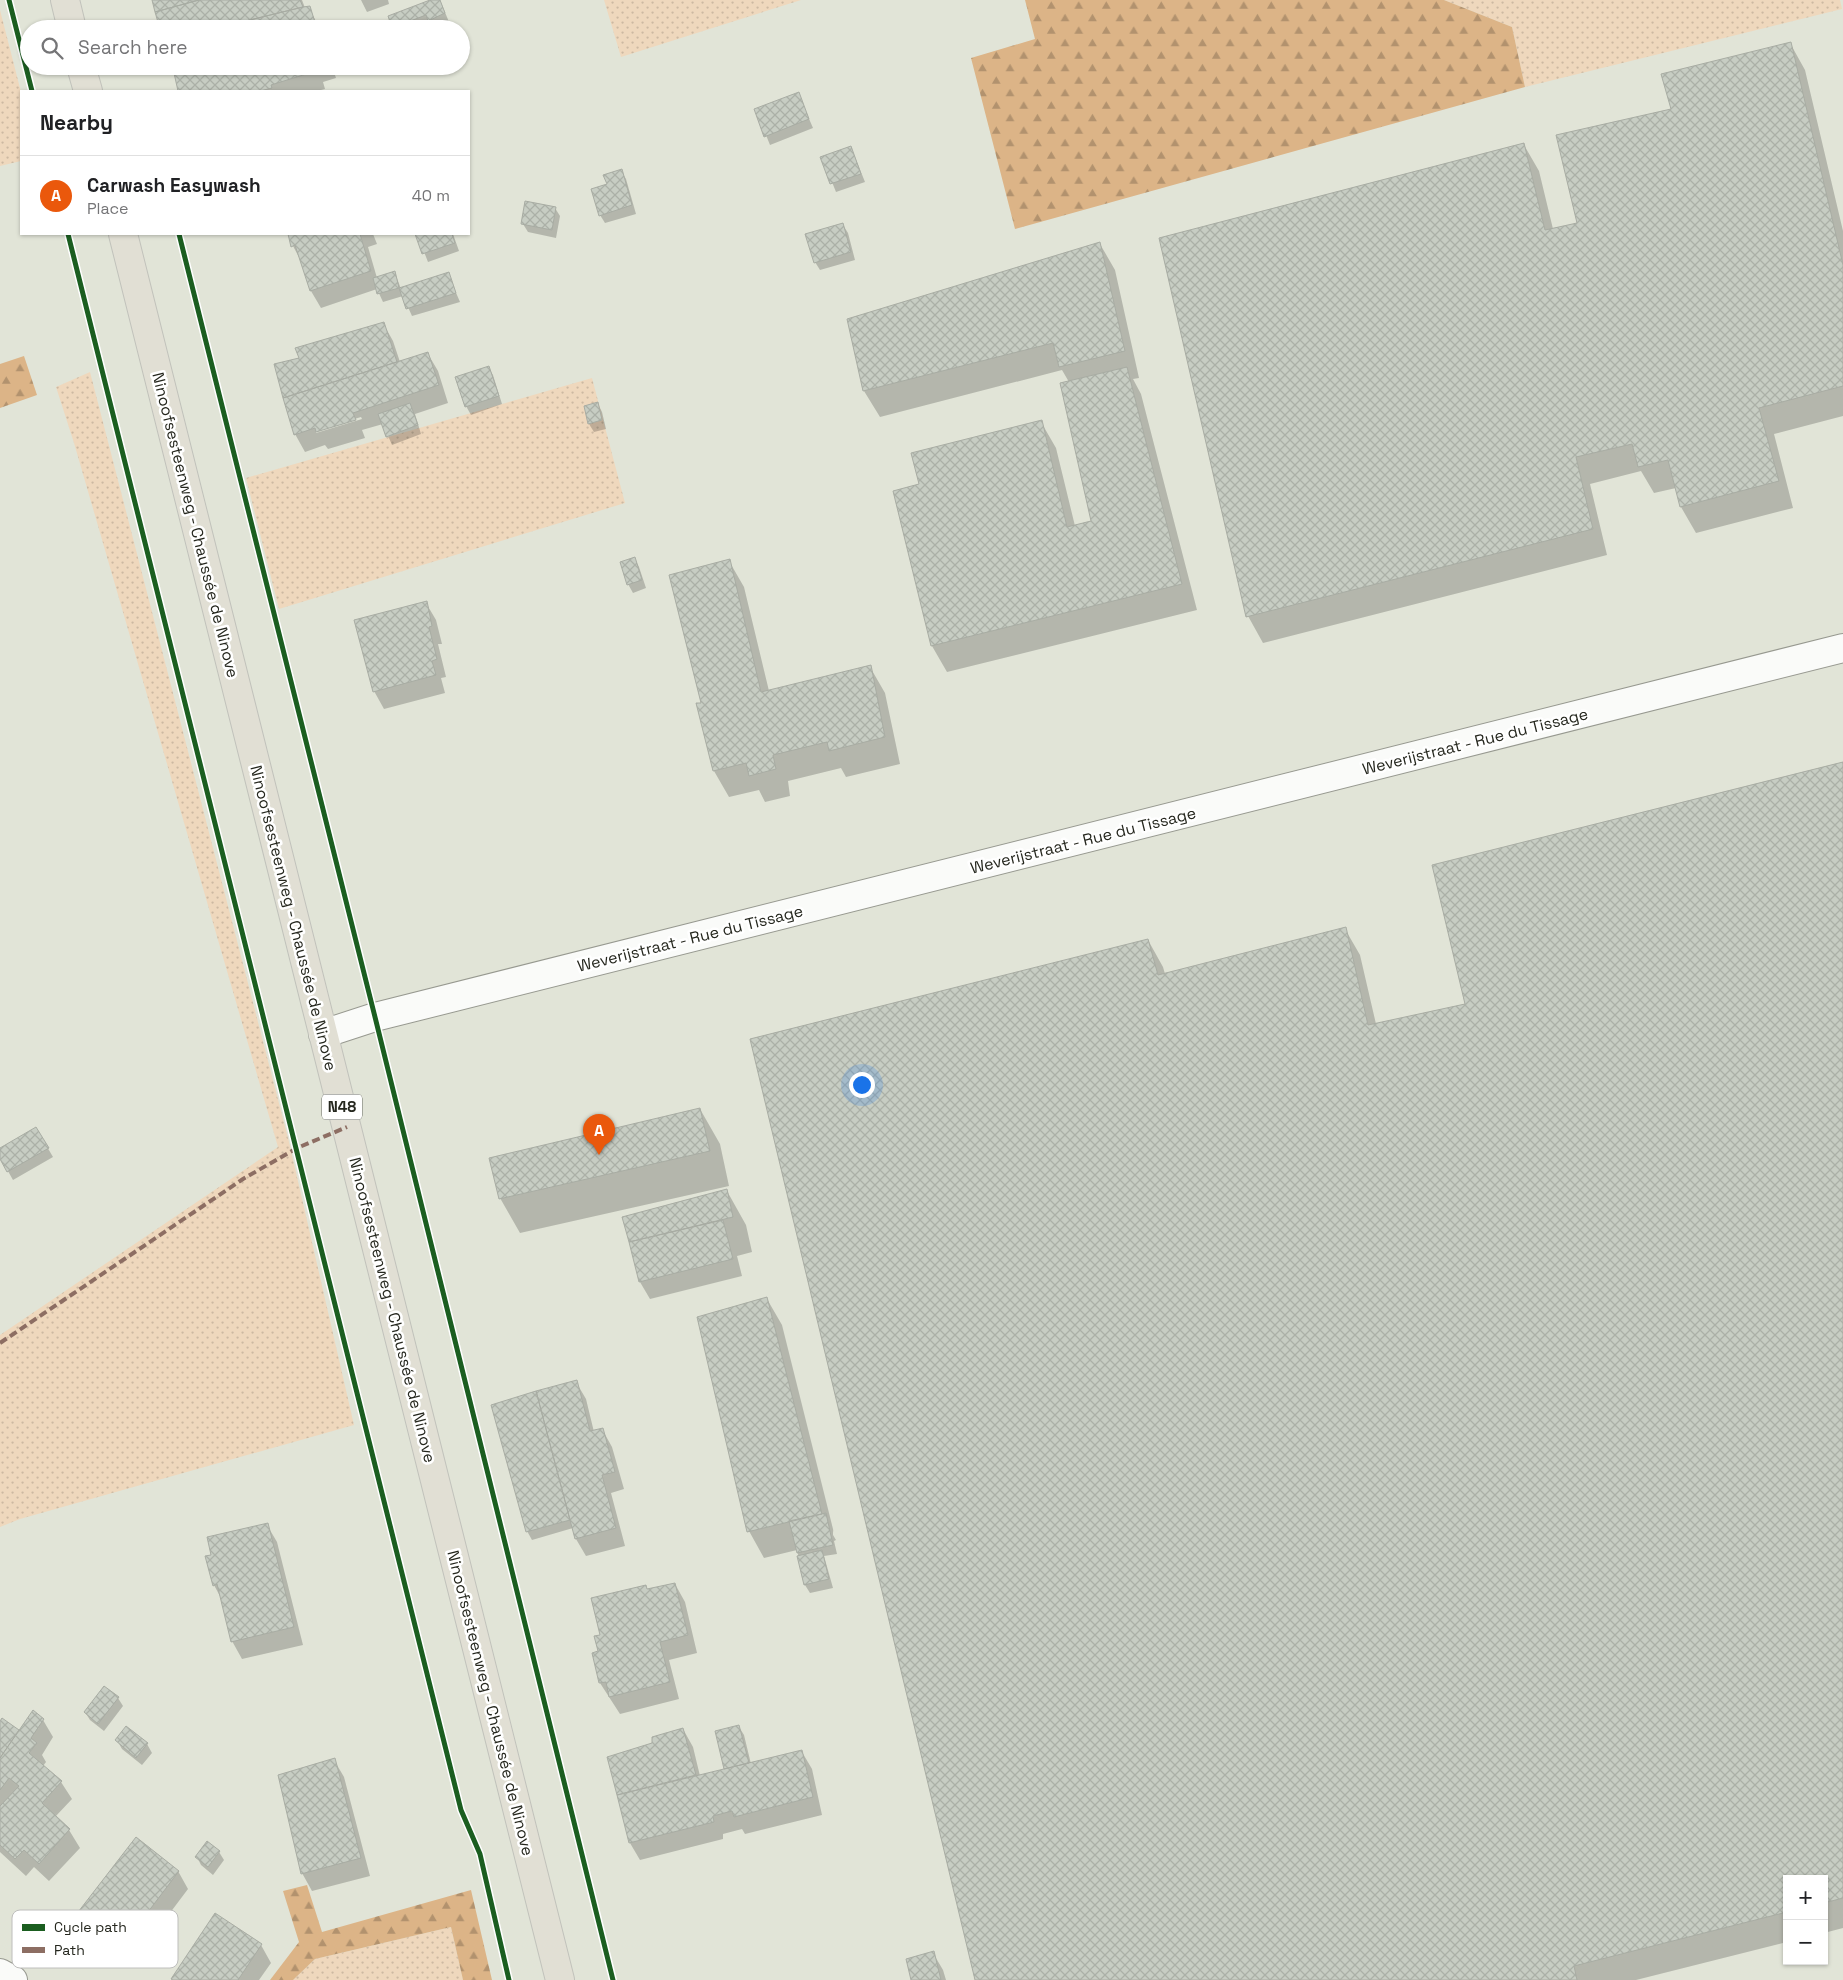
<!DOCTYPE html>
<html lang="en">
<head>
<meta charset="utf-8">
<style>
  body { margin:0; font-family:"Space Grotesk",sans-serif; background:#f2f2f2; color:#202124 }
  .controls { position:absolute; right:15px; bottom:15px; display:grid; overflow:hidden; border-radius:0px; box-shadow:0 1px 4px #0004 }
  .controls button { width:45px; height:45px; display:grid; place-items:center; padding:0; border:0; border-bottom:1px solid #e0e0e0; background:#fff; color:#202124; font:25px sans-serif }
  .you { position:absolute; left:861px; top:1084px; width:18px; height:18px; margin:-12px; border:4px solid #fff; border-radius:50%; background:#1a73e8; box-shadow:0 0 0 8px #1a73e833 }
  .badge { display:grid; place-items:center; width:32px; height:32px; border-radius:50%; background:#ea580c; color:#fff; font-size:16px; font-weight:700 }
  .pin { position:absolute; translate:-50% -41px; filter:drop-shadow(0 1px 2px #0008) }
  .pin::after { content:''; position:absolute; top:26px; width:18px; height:15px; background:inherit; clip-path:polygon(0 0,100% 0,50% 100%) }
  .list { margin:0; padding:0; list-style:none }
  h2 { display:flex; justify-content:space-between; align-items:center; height:65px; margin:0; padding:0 20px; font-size:21px }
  h2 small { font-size:16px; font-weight:400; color:#757577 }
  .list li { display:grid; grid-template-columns:32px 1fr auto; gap:15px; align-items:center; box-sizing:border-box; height:80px; padding:0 20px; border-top:1px solid #e0e0e0 }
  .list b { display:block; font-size:19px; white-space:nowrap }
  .list p { margin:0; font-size:16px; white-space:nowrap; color:#757577 }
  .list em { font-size:16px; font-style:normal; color:#757577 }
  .icon { flex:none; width:28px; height:28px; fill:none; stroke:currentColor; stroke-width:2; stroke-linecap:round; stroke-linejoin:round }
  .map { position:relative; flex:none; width:1843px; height:1980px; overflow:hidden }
  .search { position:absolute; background:#fff; box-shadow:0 1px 4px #0004; left:20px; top:20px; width:450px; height:55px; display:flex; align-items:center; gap:12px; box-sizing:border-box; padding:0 18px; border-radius:28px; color:#757577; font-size:19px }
  .panel { position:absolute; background:#fff; box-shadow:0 1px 4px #0004; left:20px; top:90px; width:450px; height:145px; border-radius:0px }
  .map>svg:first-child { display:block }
</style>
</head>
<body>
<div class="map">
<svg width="1843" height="1980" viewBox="0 0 1843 1980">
  <defs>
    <pattern id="grass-dots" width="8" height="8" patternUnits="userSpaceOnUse" patternTransform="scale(1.25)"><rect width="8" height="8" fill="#efd8bd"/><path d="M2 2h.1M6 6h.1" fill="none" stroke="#cdb9a2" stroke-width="1.8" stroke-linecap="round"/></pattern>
    <pattern id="forest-firs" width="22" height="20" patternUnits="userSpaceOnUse" patternTransform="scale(1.25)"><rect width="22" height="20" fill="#dcb487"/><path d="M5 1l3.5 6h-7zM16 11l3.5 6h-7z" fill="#b2926e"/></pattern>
    <pattern id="building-cross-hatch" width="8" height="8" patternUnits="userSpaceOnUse" patternTransform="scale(1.25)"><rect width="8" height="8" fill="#c7cdc3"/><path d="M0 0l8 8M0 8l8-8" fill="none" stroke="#abb0a7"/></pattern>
  </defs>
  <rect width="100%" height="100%" fill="#e1e4d7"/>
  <!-- grass -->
  <path fill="url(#grass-dots)" d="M 604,0 L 801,0 L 621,57 Z
    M 1444,0 L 1840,0 L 1842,9 L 1525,87 L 1512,27 Z
    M 0,10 L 21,92 L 21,161 L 0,166 Z
    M 90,372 L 289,1142 L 354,1425 L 20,1519 L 0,1527 L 0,1335 L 278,1147 L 74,443 L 56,387 Z
    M 592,378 L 625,503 L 279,609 L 246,478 Z
    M 451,1927 L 463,1980 L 293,1980 L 315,1959 Z"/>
  <!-- forest -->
  <path fill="url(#forest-firs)" d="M 1025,0 L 1444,0 L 1512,27 L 1525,87 L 1015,229 L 971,58 L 1035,39 Z
    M 24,356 L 37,395 L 0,408 L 0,364 Z
    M 307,1885 L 322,1932 L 471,1890 L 492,1980 L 463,1980 L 451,1927 L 315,1959 L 293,1980 L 270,1980 L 299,1942 L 283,1891 Z"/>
  <!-- shadow -->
  <path fill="#0003" fill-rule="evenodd" d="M 153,0 L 302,0 L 305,8 L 309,8 L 320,29 L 161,29 Z
    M 361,0 L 388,0 L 389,4 L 367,12 Z
    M 433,0 L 440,0 L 449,22 L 434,28 L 431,24 L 418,29 L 394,29 L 390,17 Z
    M 1790,43 L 1805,70 L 1843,231 L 1843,416 L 1774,434 L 1793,508 L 1696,533 L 1681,507 L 1676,488 L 1654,493 L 1641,471 L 1590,484 L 1607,555 L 1263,643 L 1248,616 L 1524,145 L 1539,171 L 1553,229 L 1579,224 L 1673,109 Z
    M 172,66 L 332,66 L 336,78 L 323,82 L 325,89 L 317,91 L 179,91 Z
    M 798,93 L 813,128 L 770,145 L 756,110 Z
    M 851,147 L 865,182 L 836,192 L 822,157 Z
    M 621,171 L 626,179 L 636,214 L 605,223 L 600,215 L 608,185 Z
    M 555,208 L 560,216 L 556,238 L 528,232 L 523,224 Z
    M 843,225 L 848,233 L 855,260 L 820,270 L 815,262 Z
    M 289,234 L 373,234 L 377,244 L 368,247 L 377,278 L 395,273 L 401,289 L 448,274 L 460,302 L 412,316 L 403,296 L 383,302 L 377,289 L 321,308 L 311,291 L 301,261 L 293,246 Z
    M 417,234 L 453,234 L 459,251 L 428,262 Z
    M 1100,244 L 1115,270 L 1139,378 L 1133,379 L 1141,394 L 1197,610 L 947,672 L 932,646 L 921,485 L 1041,422 L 1056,448 L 1075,526 L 1092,522 L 1069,382 L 1062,370 L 880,417 L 864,391 Z
    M 383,323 L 393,341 L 400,362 L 428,354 L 438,371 L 448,403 L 415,414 L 421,434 L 392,445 L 383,424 L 362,430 L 365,438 L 328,449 L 325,445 L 305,452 L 295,434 L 300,358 ZM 361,417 L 362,419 L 316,433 L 316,431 Z
    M 488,367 L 493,375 L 502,404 L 471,415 L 466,406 Z
    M 598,404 L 602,412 L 606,429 L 594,432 L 589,424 Z
    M 634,558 L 639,567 L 646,588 L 633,593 L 628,584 Z
    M 729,561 L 744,587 L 769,691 L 870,667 L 885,693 L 900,764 L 846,777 L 841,768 L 788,781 L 790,796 L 765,802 L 759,790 L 729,797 L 714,771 L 698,704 L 702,704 Z
    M 426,603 L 436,620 L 442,644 L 438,644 L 446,677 L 441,678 L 445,693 L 384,709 L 374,691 Z
    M 1843,763 L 1843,1928 L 1824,1933 L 1824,1879 L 1787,1879 L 1787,1942 L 1636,1980 L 976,1980 L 1148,940 L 1163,967 L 1165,974 L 1345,929 L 1360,955 L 1376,1024 L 1466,1005 Z
    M 700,1109 L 720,1144 L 729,1186 L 520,1233 L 500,1198 Z
    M 36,1128 L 53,1157 L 13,1180 L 0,1157 L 0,1149 Z
    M 727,1191 L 746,1225 L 752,1252 L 737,1256 L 742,1276 L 650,1299 L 640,1282 L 624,1218 Z
    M 767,1299 L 782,1325 L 834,1533 L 833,1530 L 833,1535 L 836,1540 L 834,1541 L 837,1554 L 824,1556 L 833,1588 L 810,1593 L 805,1585 L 797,1550 L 764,1558 L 749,1531 Z
    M 576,1382 L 586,1399 L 594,1432 L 602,1429 L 612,1447 L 624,1489 L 611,1493 L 625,1546 L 586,1556 L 576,1539 L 573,1528 L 532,1540 L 527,1531 Z
    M 267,1525 L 277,1542 L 303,1645 L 242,1659 L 232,1641 L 222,1600 L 214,1585 Z
    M 675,1584 L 685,1602 L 697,1653 L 669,1660 L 679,1699 L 620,1714 L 600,1683 L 593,1653 L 599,1652 L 602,1636 L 645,1586 L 648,1591 Z
    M 118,1698 L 123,1706 L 104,1731 L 90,1720 L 85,1712 Z
    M 43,1720 L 53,1737 L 42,1755 L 46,1762 L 43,1766 L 61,1782 L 72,1799 L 55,1817 L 69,1830 L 80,1848 L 49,1881 L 34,1867 L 26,1876 L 0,1852 L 0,1723 L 19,1732 Z
    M 739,1727 L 744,1735 L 751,1764 L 802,1752 L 812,1769 L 822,1815 L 745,1834 L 742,1829 L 723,1834 L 723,1839 L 640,1860 L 630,1843 L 609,1758 L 653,1744 L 683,1729 L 693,1747 L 700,1776 L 726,1770 Z
    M 117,1740 L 147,1744 L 152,1753 L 142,1765 L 122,1749 Z
    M 334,1760 L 344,1777 L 370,1876 L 312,1891 L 302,1873 Z
    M 219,1852 L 224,1860 L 213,1875 L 201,1865 L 197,1857 Z
    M 178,1871 L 188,1889 L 130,1966 L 87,1934 L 77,1916 Z
    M 261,1945 L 271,1963 L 259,1980 L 173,1980 Z
    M 933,1953 L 943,1970 L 946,1980 L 912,1980 Z"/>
  <!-- building -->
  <path fill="url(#building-cross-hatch)" stroke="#a8aca3" d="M 152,0 L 199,0 L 155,12 Z
    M 199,0 L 300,0 L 303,7 L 213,29 L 160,29 L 155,12 Z
    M 430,0 L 440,0 L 445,13 L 428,21 L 426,15 L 392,28 L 388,16 Z
    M 310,6 L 317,29 L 213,29 L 303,7 Z
    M 1791,42 L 1843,265 L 1843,386 L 1759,408 L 1779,481 L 1680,507 L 1668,460 L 1638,467 L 1632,444 L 1576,457 L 1593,529 L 1246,617 L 1159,238 L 1524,143 L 1545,230 L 1577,223 L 1556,135 L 1671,109 L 1661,74 Z
    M 171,66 L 201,66 L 174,73 Z
    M 201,66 L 315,66 L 316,71 L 271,85 L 272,88 L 260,91 L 178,91 L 174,73 Z
    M 799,92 L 809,119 L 764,137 L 754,109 Z
    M 851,146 L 861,174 L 830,184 L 820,157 Z
    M 622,169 L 632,205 L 599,216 L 591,189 L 607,184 L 603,175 Z
    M 525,201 L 556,207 L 552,230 L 521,224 Z
    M 843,223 L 851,252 L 814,263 L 805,234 Z
    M 288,234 L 360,234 L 371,271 L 310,291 L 295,245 L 291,247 Z
    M 415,234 L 452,234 L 455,243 L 422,254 Z
    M 1100,242 L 1125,351 L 1059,367 L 1053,343 L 863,391 L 847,319 Z
    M 395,271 L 399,288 L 377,294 L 373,278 Z
    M 449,272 L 456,293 L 406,309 L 399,288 Z
    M 384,322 L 397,362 L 283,398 L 274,364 L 299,358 L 295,348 Z
    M 428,352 L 439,385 L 353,413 L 356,420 L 316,432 L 315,428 L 294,435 L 283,398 Z
    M 489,366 L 499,396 L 465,407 L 455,377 Z
    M 1127,367 L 1182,584 L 931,646 L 893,491 L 919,484 L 911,453 L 1042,420 L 1067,527 L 1091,521 L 1060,383 Z
    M 598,402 L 602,420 L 588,424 L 584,406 Z
    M 410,403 L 418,425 L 386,437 L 378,414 Z
    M 635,557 L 642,580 L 627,585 L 620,562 Z
    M 730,559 L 761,692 L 871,665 L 885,737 L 829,751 L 827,742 L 773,755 L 776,769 L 749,776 L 746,763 L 713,771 L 696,703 L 701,703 L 669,575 Z
    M 427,601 L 432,626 L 429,627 L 437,659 L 432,661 L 436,675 L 373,692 L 354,620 Z
    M 1843,762 L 1843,1898 L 1824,1903 L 1824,1879 L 1787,1879 L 1787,1912 L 1574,1966 L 1577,1980 L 975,1980 L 750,1039 L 1148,939 L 1158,975 L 1346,927 L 1368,1025 L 1465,1004 L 1432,865 Z
    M 700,1108 L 710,1151 L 499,1199 L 489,1158 Z
    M 36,1127 L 49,1148 L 7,1172 L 0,1159 L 0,1148 Z
    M 727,1189 L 733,1217 L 629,1242 L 622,1217 Z
    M 723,1220 L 733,1259 L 639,1282 L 629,1242 Z
    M 767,1297 L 822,1514 L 747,1532 L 697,1317 Z
    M 577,1380 L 590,1431 L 603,1428 L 615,1472 L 602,1475 L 616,1528 L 575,1539 L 536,1391 Z
    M 536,1391 L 570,1520 L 526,1532 L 491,1405 Z
    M 826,1513 L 833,1545 L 797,1553 L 789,1521 Z
    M 268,1523 L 294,1627 L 231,1642 L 217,1584 L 213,1586 L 205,1556 L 211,1555 L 207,1537 Z
    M 822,1550 L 829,1579 L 804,1585 L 797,1556 Z
    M 675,1583 L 688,1635 L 660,1642 L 670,1682 L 609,1697 L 606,1682 L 599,1683 L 592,1653 L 598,1651 L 594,1636 L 600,1635 L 591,1598 L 646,1585 L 647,1589 Z
    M 104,1686 L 119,1697 L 98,1724 L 84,1712 Z
    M 33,1710 L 44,1719 L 31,1738 L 37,1743 L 29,1753 L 62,1781 L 42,1803 L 70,1829 L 39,1864 L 24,1850 L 15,1859 L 0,1845 L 0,1806 L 19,1786 L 9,1778 L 0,1790 L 0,1758 Z
    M 2,1718 L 19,1730 L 0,1758 L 0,1721 Z
    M 739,1725 L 749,1763 L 724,1769 L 715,1731 Z
    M 126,1726 L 148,1743 L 136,1758 L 115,1740 Z
    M 683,1728 L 696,1775 L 617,1795 L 607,1757 L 652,1743 L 652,1737 Z
    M 802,1750 L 813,1797 L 734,1817 L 732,1811 L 713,1816 L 714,1822 L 629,1843 L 617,1795 Z
    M 335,1758 L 361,1858 L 301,1874 L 278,1775 Z
    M 136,1837 L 179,1871 L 120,1949 L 75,1916 Z
    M 207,1841 L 220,1851 L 208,1867 L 195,1857 Z
    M 215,1913 L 262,1944 L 238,1980 L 173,1980 L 171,1979 Z
    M 934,1951 L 941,1980 L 911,1980 L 906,1959 Z"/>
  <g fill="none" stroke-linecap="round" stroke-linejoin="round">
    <defs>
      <path id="street" d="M 323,1034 L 375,1017 L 1843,648
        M 0,1973 L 13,1980"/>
      <path id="primary" d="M 65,0 L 72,29
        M 81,66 L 88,91
        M 123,234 L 560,1980"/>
    </defs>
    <!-- street casing -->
    <use href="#street" stroke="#979990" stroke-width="30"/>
    <!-- primary casing -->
    <use href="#primary" stroke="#c1c2bb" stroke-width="30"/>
    <!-- street -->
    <use href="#street" stroke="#fafbf9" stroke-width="28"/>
    <!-- primary -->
    <use href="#primary" stroke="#e1dfd4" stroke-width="28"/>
    <!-- quiet -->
    <path stroke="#8d6e63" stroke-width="4" stroke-dasharray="8 4" stroke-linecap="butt" d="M 0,1343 L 243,1179 L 297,1148 L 347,1127"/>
    <defs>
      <path id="cycleway" d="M 9,0 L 32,91
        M 68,234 L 461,1810 L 480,1854 L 509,1980
        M 179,234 L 375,1017 L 613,1980"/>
    </defs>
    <!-- cycleway casing -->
    <use href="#cycleway" stroke="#fff" stroke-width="8"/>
    <!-- cycleway -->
    <use href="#cycleway" stroke="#1b5e20" stroke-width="5"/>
  </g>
  <g text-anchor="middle" stroke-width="5" stroke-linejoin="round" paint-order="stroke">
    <!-- shield labels -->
    <rect fill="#fff" stroke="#666862" stroke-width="1" x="322" y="1094.5" width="40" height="25" rx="4"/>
    <g font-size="15" font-weight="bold" fill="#25271e">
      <text x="342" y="1112">N48</text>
    </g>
    <!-- street labels -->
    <g font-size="16" fill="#25271e" stroke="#fff">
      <text transform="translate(196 525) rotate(76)" y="6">Ninoofsesteenweg - Chaussée de Ninove</text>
      <text transform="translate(1475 741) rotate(-14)" y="6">Weverijstraat - Rue du Tissage</text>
      <text transform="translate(1083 840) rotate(-14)" y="6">Weverijstraat - Rue du Tissage</text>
      <text transform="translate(294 918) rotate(76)" y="6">Ninoofsesteenweg - Chaussée de Ninove</text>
      <text transform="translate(690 938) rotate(-14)" y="6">Weverijstraat - Rue du Tissage</text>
      <text transform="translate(393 1310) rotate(76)" y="6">Ninoofsesteenweg - Chaussée de Ninove</text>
      <text transform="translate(491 1703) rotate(76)" y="6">Ninoofsesteenweg - Chaussée de Ninove</text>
    </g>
  </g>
  <!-- legend -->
  <rect x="12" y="1910" width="166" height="58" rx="8" fill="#fff" stroke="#bebebc" stroke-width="1"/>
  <rect x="22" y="1924" width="23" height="7" fill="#1b5e20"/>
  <rect x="22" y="1947" width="23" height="6" fill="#8d6e63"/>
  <g font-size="14" fill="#25271e">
    <text x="54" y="1932">Cycle path</text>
    <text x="54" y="1955">Path</text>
  </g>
</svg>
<div class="controls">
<button>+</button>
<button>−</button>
</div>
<div class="you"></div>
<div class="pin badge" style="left:599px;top:1155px">A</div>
<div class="search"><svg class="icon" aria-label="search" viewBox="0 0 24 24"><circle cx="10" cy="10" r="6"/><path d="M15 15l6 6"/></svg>Search here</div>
<section class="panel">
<h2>Nearby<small></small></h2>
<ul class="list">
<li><span class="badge">A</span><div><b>Carwash Easywash</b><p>Place</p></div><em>40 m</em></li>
</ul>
</section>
</div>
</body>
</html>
